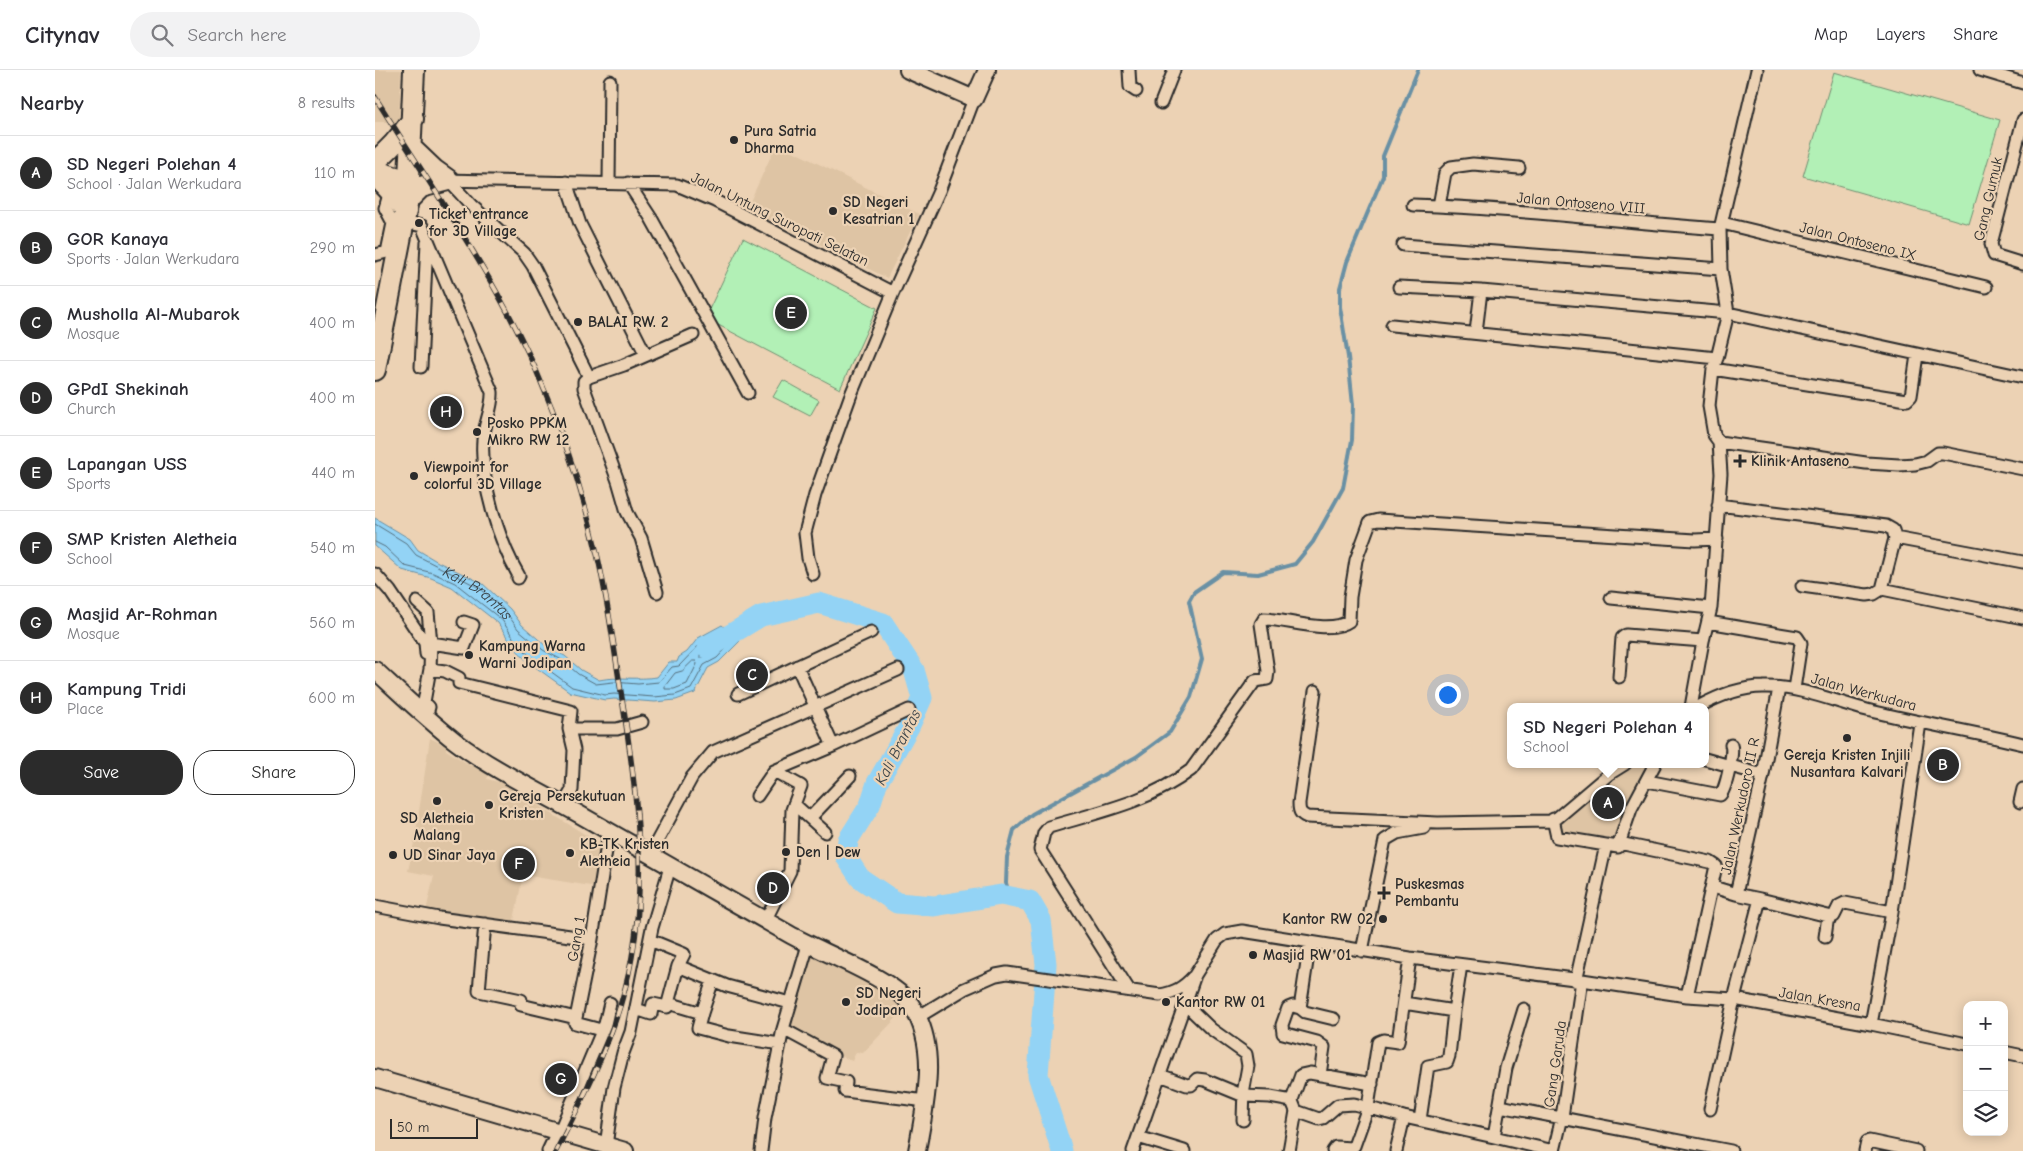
<!DOCTYPE html>
<html lang="en">
<head>
<meta charset="utf-8">
<style>
  body { margin:0; font-family:"Comic Neue",sans-serif; background:#f2f2f3; color:#2b2b33 }
  .controls { position:absolute; right:15px; bottom:15px; display:grid; overflow:hidden; border-radius:10px; box-shadow:0 2px 12px #0003 }
  .controls button { width:45px; height:45px; display:grid; place-items:center; padding:0; border:0; border-bottom:1px solid #e1e1e2; background:#fff; color:#2b2b33; font:25px sans-serif }
  .scale { position:absolute; left:15px; bottom:12px; width:88px; box-sizing:border-box; padding-left:5px; border:2px solid #2b2b2b; border-top:0; font-size:14px; line-height:18px; white-space:nowrap; color:#2b2b2b; -webkit-text-stroke:4px #ecd2b4; paint-order:stroke }
  .you { position:absolute; left:1072px; top:624px; width:18px; height:18px; margin:-12px; border:4px solid #fff; border-radius:50%; background:#1a73e8; box-shadow:0 0 0 8px #1a73e833 }
  .badge { display:grid; place-items:center; width:32px; height:32px; border-radius:50%; background:#2b2b2b; color:#fff; font-size:16px; font-weight:700 }
  .pin { position:absolute; translate:-50% -50%; border:2px solid #fff; box-shadow:0 1px 5px #0006 }
  .popup { position:absolute; left:1132px; top:633px; width:202px; height:65px; box-sizing:border-box; display:grid; place-content:center; border-radius:10px; background:#fff; filter:drop-shadow(0 1px 4px #0005); font-size:16px; white-space:nowrap; color:#7c7c81 }
  .popup b { font-size:19px; color:#2b2b33 }
  .popup::after { content:''; position:absolute; left:50%; top:100%; margin-left:-10px; border:10px solid transparent; border-top-color:#fff }
  .list { margin:0; padding:0; list-style:none }
  h2 { display:flex; justify-content:space-between; align-items:center; height:65px; margin:0; padding:0 20px; font-size:21px }
  h2 small { font-size:16px; font-weight:400; color:#7c7c81 }
  .list li { display:grid; grid-template-columns:32px 1fr auto; gap:15px; align-items:center; box-sizing:border-box; height:75px; padding:0 20px; border-top:1px solid #e1e1e2 }
  .list b { display:block; font-size:19px; white-space:nowrap }
  .list p { margin:0; font-size:16px; white-space:nowrap; color:#7c7c81 }
  .list em { font-size:16px; font-style:normal; color:#7c7c81 }
  .actions { display:flex; gap:10px; padding:15px 20px }
  .actions a { flex:1; padding:11px 0; border:1px solid #2b2b2b; border-radius:20px; text-align:center; font-size:18px; color:#2b2b2b }
  .actions .main { background:#2b2b2b; color:#fff }
  .icon { flex:none; width:28px; height:28px; fill:none; stroke:currentColor; stroke-width:2; stroke-linecap:round; stroke-linejoin:round }
  .map { position:relative; flex:none; width:1648px; height:1081px; overflow:hidden }
  header { display:flex; align-items:center; gap:30px; box-sizing:border-box; height:70px; padding:0 25px; background:#fff; border-bottom:1px solid #e1e1e2 }
  header strong { font-size:24px }
  nav { display:flex; gap:28px; margin-inline-start:auto; font-size:18px }
  .search { width:350px; height:45px; background:#f2f2f3; display:flex; align-items:center; gap:12px; box-sizing:border-box; padding:0 18px; border-radius:28px; color:#7c7c81; font-size:19px }
  main { display:flex }
  aside { flex:1; background:#fff }
  .map>svg:first-child { display:block }
</style>
</head>
<body>
<header>
<strong>Citynav</strong>
<div class="search"><svg class="icon" aria-label="search" viewBox="0 0 24 24"><circle cx="10" cy="10" r="6"/><path d="M15 15l6 6"/></svg>Search here</div>
<nav><a>Map</a><a>Layers</a><a>Share</a></nav>
</header>
<main>
<aside>
<h2>Nearby<small>8 results</small></h2>
<ul class="list">
<li><span class="badge">A</span><div><b>SD Negeri Polehan 4</b><p>School · Jalan Werkudara</p></div><em>110 m</em></li>
<li><span class="badge">B</span><div><b>GOR Kanaya</b><p>Sports · Jalan Werkudara</p></div><em>290 m</em></li>
<li><span class="badge">C</span><div><b>Musholla Al-Mubarok</b><p>Mosque</p></div><em>400 m</em></li>
<li><span class="badge">D</span><div><b>GPdI Shekinah</b><p>Church</p></div><em>400 m</em></li>
<li><span class="badge">E</span><div><b>Lapangan USS</b><p>Sports</p></div><em>440 m</em></li>
<li><span class="badge">F</span><div><b>SMP Kristen Aletheia</b><p>School</p></div><em>540 m</em></li>
<li><span class="badge">G</span><div><b>Masjid Ar-Rohman</b><p>Mosque</p></div><em>560 m</em></li>
<li><span class="badge">H</span><div><b>Kampung Tridi</b><p>Place</p></div><em>600 m</em></li>
</ul>
<div class="actions"><a class="main">Save</a><a>Share</a></div>
</aside>
<div class="map">
<svg width="1648" height="1081" viewBox="0 0 1648 1081">
  <rect width="100%" height="100%" fill="#ecd2b4"/>
  <filter id="ink" filterUnits="userSpaceOnUse"><feTurbulence type="fractalNoise" baseFrequency=".02" numOctaves="2"/><feDisplacementMap in="SourceGraphic" scale="10" xChannelSelector="R" yChannelSelector="G"/><feConvolveMatrix kernelMatrix="1 2 1 2 8 2 1 2 1" color-interpolation-filters="sRGB"/></filter>
  <g filter="url(#ink)">
    <!-- built -->
    <path fill="#dec4a4" d="M 0,0 L 26,0 L 24,52 L 0,52 Z
      M 402,73 L 544,144 L 512,208 L 372,138 Z
      M 55,668 L 71,676 L 71,680 L 96,696 L 98,693 L 115,701 L 112,709 L 150,719 L 148,726 L 227,775 L 222,817 L 148,805 L 138,855 L 51,841 L 59,806 L 33,801 L 40,768 Z
      M 1264,694 L 1274,694 L 1241,775 L 1186,766 L 1188,750 L 1254,699 Z
      M 437,883 L 518,924 L 529,940 L 488,983 L 481,982 L 477,991 L 443,976 L 410,958 Z"/>
    <!-- green -->
    <path fill="#b2f0b6" stroke="#6e8e70" d="M 1459,2 L 1625,50 L 1594,154 L 1428,106 Z
      M 368,168 L 502,238 L 465,319 L 330,248 Z
      M 408,310 L 444,330 L 435,346 L 398,327 Z"/>
    <!-- water -->
    <path fill="#93d3f5" stroke="#6990a4" d="M 0,448 L 35,469 L 43,480 L 63,492 L 107,513 L 135,539 L 147,555 L 171,576 L 190,586 L 206,600 L 224,610 C 243,606 263,610 282,607 L 294,592 L 302,592 L 304,587 L 312,582 L 323,568 L 347,555 L 365,571 L 344,592 L 333,598 L 320,623 L 301,630 L 280,632 L 239,629 L 230,630 L 195,622 L 152,591 L 137,575 L 123,553 L 77,517 L 56,508 L 27,500 L 0,476 Z"/>
    <g fill="none" stroke-linecap="round" stroke-linejoin="round">
      <!-- shore -->
      <g stroke="#556e7c" stroke-width="1">
        <path id="s1" d="M 0,454 L 31,473 L 41,485 L 105,518 L 131,542 L 143,559 L 168,580 L 187,590 L 203,604 L 221,614 L 238,612 L 263,614 L 284,612 L 297,597 L 304,596 L 327,572 L 345,562 L 348,563 L 357,572 L 342,588 L 329,595 L 316,619 L 300,625 L 279,627 L 239,624 L 230,625 L 197,617 L 156,587 L 141,572 L 127,550 L 80,513 L 58,503 L 30,496 L 10,477 L 0,472"/>
        <path d="M 344,570 L 346,571 L 347,573 C 341,580 334,588 325,587 L 325,585 L 331,577 Z"/>
        <path d="M 318,591 L 321,591 L 322,594 L 312,614 L 299,619 L 290,619 L 290,616 L 300,603 L 307,601 Z"/>
      </g>
      <!-- stream -->
      <path stroke="#6990a4" stroke-width="4" d="M 635,827 L 631,813 L 632,787 L 639,760 L 657,744 L 761,687 L 795,662 L 816,627 L 827,589 L 814,531 L 819,522 L 848,502 L 883,504 L 920,494 L 938,472 L 968,418 L 977,370 L 978,335 L 973,287 L 965,237 L 965,218 L 972,192 L 1008,106 L 1008,86 L 1043,0"/>
      <!-- river -->
      <path stroke="#93d3f5" stroke-width="21" d="M 333,578 L 386,546 L 444,533 L 508,553 L 539,600 L 547,628 L 535,655 L 502,713 L 495,735 L 473,770 L 471,787 L 485,808 L 522,833 L 559,836 L 626,825 L 655,831 L 666,850 L 671,894 L 663,1005 L 687,1081"/>
      <defs>
        <path id="street" d="M 754,0 L 755,17 L 761,21
          M 1605,0 L 1648,13
          M 786,33 L 799,0
          M 1648,50 L 1616,174 L 1619,185 L 1648,194
          M 68,110 L 302,115 L 340,131 L 518,223
          M 73,110 L 96,135 L 149,183 L 158,196 L 214,307 L 209,311 L 209,318 L 243,411 L 252,442 L 266,468 L 282,522
          M 191,112 L 205,154 L 271,285
          M 234,113 L 235,11
          M 253,113 L 276,148 L 373,323
          M 1038,135 C 1141,138 1243,152 1345,159
          M 1064,136 L 1070,103 L 1076,97 L 1098,94 L 1144,98
          M 29,152 L 47,156 L 117,322 C 118,338 109,354 108,370 C 105,411 124,472 144,506 L 143,508
          M 1347,153 L 1611,217
          M 1028,175 L 1346,199
          M 0,185 L 12,182 L 18,153 L 10,138 L 15,121
          M 1024,217 L 1106,221 L 1353,243 L 1648,307
          M 1017,255 L 1342,288
          M 1101,262 L 1106,221
          M 46,297 L 52,172
          M 1338,299 L 1532,330 L 1536,326 L 1542,285
          M 214,307 L 249,295 L 318,265
          M 1344,372 L 1491,393 L 1524,395 L 1540,394 L 1552,391 L 1563,383 L 1568,383 L 1648,399
          M 1343,435 L 1511,456 L 1518,460 L 1520,468 L 1507,519 L 1499,524 L 1492,525 L 1427,516
          M 1520,468 L 1648,492
          M 0,504 L 15,521 L 50,573 L 51,584
          M 438,504 L 433,488 L 430,463 L 440,425 L 475,327 L 518,223 L 564,121 L 599,29
          M 1507,519 L 1648,548
          M 1236,528 L 1336,538
          M 42,532 L 53,542 L 56,573 L 55,599 L 49,632 L 54,637 L 51,647
          M 1333,552 L 1422,567 L 1426,573 L 1419,619
          M 56,573 L 89,578 L 98,555 L 89,552
          M 422,596 L 458,676
          M 55,599 L 70,601 L 84,608 L 84,613 L 196,641 L 194,659 L 199,680 L 197,720 L 188,735
          M 1244,607 L 1247,568 L 1251,565 L 1328,571
          M 940,621 L 924,733 C 924,741 925,744 932,747 L 1063,753 L 1175,751 L 1182,748 L 1234,704 L 1250,694
          M 363,624 L 496,562
          M 1316,637 L 1328,571 L 1336,538 L 1346,404 L 1344,372 L 1339,365 L 1334,336 L 1338,299 L 1342,288 L 1353,243 L 1346,199 L 1345,159 L 1382,0
          M 1323,637 C 1343,626 1366,617 1388,617 C 1424,616 1458,631 1492,640 C 1543,653 1596,661 1648,674
          M 194,659 L 242,659 L 267,652
          M 1330,689 L 1388,705
          M 1272,711 L 1345,725 C 1351,720 1359,682 1356,675
          M 382,726 L 399,701 L 458,676 L 534,640
          M 1645,732 L 1648,719
          M 419,734 L 450,762
          M 435,748 L 475,706
          M 1178,749 L 1182,767 L 1243,777 L 1256,739 L 1280,694
          M 1244,773 L 1335,792 L 1341,796 L 1312,926
          M 274,786 L 317,707 L 338,682 L 523,600
          M 1338,817 L 1361,824
          M 1385,829 L 1457,847 L 1459,846 L 1464,836 L 1470,833 L 1517,842
          M 0,836 L 64,848 L 217,869
          M 390,851 L 415,801 L 417,740 L 426,716 L 399,701
          M 110,854 L 104,921 L 146,930 L 146,935 L 201,948
          M 1450,867 L 1453,846
          M 275,870 L 309,884 L 303,896 L 352,916 L 415,933
          M 987,881 L 1010,770 L 1022,763 L 1049,758
          M 1201,911 L 1231,775
          M 754,920 L 665,780 L 669,763 L 674,757 C 724,742 774,732 816,700 L 880,611 L 892,609 L 893,601 L 886,554 L 889,549 C 911,549 955,565 974,551 L 975,527 L 981,490 L 995,452 L 1003,450 L 1320,470 L 1342,469
          M 293,933 L 327,943 L 338,910
          M 1029,933 L 1079,941 L 1086,895
          M 810,934 L 836,959 L 871,984 L 873,996 L 869,1018 L 868,1050
          M 925,938 L 935,872
          M 261,939 L 276,944 L 278,934 L 292,937 L 303,896
          M 327,943 L 323,958 L 354,966 L 405,974
          M 543,947 L 589,919 L 621,905 L 632,903 L 785,925 C 800,922 808,918 818,907
          M 1496,954 L 1517,842 L 1545,653
          M 408,959 L 458,986 L 452,1008 L 471,1012 L 470,1021 L 551,1031
          M 226,960 L 200,953 L 217,869 L 234,762
          M 1629,982 L 1648,986
          M 785,1005 L 812,1015 L 816,1015 L 822,1009 L 830,1010 L 869,1026 L 895,1027 L 917,1031
          M 945,1005 L 949,977 L 942,972 L 908,963 L 907,955 L 913,938 L 918,936 L 925,938 L 930,942 L 959,949
          M 997,1014 L 935,1003 L 926,1005 L 918,1027 L 917,1031 L 921,1041 L 944,1049 L 948,1048 L 963,1035 L 979,1034 L 1029,1047 L 1119,1067 L 1131,998 L 1149,939
          M 1125,1036 L 1356,1081
          M 1335,1039 L 1359,929 L 1385,829 L 1361,824 L 1388,705 L 1404,618
          M 1045,1050 L 1053,996 L 1072,992 L 1074,986 L 1079,941
          M 184,1063 L 230,954 L 235,933
          M 763,1067 L 809,1081
          M 1119,1067 L 1179,1081 L 1187,1047 L 1207,910
          M 231,1076 L 239,1018 L 248,983 L 256,962 L 277,858 L 295,797
          M 173,1081 L 182,1062
          M 386,1081 L 390,1048 L 408,959 L 433,875
          M 758,1081 L 820,905 L 842,870 L 850,864 L 867,861 L 1035,888 L 1207,910 L 1312,926 L 1359,929 L 1496,954 L 1592,974
          M 914,1081 L 921,1041
          M 958,1081 L 961,1077 L 976,1078 L 979,1076 L 993,1037 L 1003,972 L 1008,970 L 1023,972 L 1035,888
          M 1021,1081 L 1029,1047
          M 1490,1081 L 1492,1072 L 1494,1071 L 1541,1081"/>
        <path id="secondary" d="M 533,0 L 599,29 L 612,0
          M 0,600 C 26,624 52,649 80,671 C 117,699 161,720 202,743 C 273,784 344,824 414,864 C 445,882 518,908 536,935 C 565,978 550,1034 542,1081
          M 0,1008 L 250,1081"/>
        <path id="primary" d="M 0,100 L 35,110"/>
        <path id="highway" d="M 37,79 L 59,100 L 73,110
          M 0,91 C 15,80 27,65 38,49
          M 0,105 L 15,121 L 31,142
          M 33,130 L 46,117 L 73,110
          M 0,300 L 33,130 L 39,0"/>
      </defs>
      <!-- street casing -->
      <use href="#street" stroke="#2b2b2b" stroke-width="15"/>
      <!-- secondary casing -->
      <use href="#secondary" stroke="#2b2b2b" stroke-width="20"/>
      <!-- primary casing -->
      <use href="#primary" stroke="#2b2b2b" stroke-width="21"/>
      <!-- highway casing -->
      <use href="#highway" stroke="#2b2b2b" stroke-width="24"/>
      <!-- street -->
      <use href="#street" stroke="#ecd2b4" stroke-width="11"/>
      <!-- secondary -->
      <use href="#secondary" stroke="#ecd2b4" stroke-width="16"/>
      <!-- primary -->
      <use href="#primary" stroke="#ecd2b4" stroke-width="18"/>
      <!-- highway -->
      <use href="#highway" stroke="#ecd2b4" stroke-width="20"/>
      <defs>
        <path id="rail" d="M 0,27 C 56,117 118,203 161,300 C 187,360 209,424 223,488 C 233,532 239,578 246,622 C 260,710 273,799 257,887 C 245,956 213,1019 181,1081"/>
      </defs>
      <!-- rail casing -->
      <use href="#rail" stroke="#2b2b2b" stroke-width="5.5"/>
      <!-- rail -->
      <use href="#rail" stroke="#ecd2b4" stroke-width="4" stroke-dasharray="11" stroke-linecap="butt"/>
    </g>
  </g>
  <!-- markers -->
  <g fill="#2b2b2b" stroke="#ecd2b4" stroke-width="2">
    <circle cx="359" cy="70" r="5"/>
    <circle cx="458" cy="141" r="5"/>
    <circle cx="44" cy="153" r="5"/>
    <circle cx="203" cy="252" r="5"/>
    <circle cx="102" cy="362" r="5"/>
    <path d="M1362.5 383.5h5v5h5v5h-5v5h-5v-5h-5v-5h5z"/>
    <circle cx="39" cy="406" r="5"/>
    <circle cx="94" cy="585" r="5"/>
    <circle cx="1472" cy="668" r="5"/>
    <circle cx="62" cy="731" r="5"/>
    <circle cx="114" cy="735" r="5"/>
    <circle cx="411" cy="782" r="5"/>
    <circle cx="195" cy="783" r="5"/>
    <circle cx="18" cy="785" r="5"/>
    <path d="M1006.5 815.5h5v5h5v5h-5v5h-5v-5h-5v-5h5z"/>
    <circle cx="1008" cy="849" r="5"/>
    <circle cx="878" cy="885" r="5"/>
    <circle cx="471" cy="932" r="5"/>
    <circle cx="791" cy="932" r="5"/>
  </g>
  <g text-anchor="middle" stroke-width="4.5" stroke-linejoin="round" paint-order="stroke">
    <!-- poi labels -->
    <g font-size="15" font-weight="bold" fill="#2b2b2b" stroke="#ecd2b4" text-anchor="start">
      <text x="369" y="66">Pura Satria<tspan x="369" dy="17">Dharma</tspan></text>
      <text x="468" y="137">SD Negeri<tspan x="468" dy="17">Kesatrian 1</tspan></text>
      <text x="54" y="149">Ticket entrance<tspan x="54" dy="17">for 3D Village</tspan></text>
      <text x="213" y="257">BALAI RW. 2</text>
      <text x="112" y="358">Posko PPKM<tspan x="112" dy="17">Mikro RW 12</tspan></text>
      <text x="1376" y="396">Klinik Antaseno</text>
      <text x="49" y="402">Viewpoint for<tspan x="49" dy="17">colorful 3D Village</tspan></text>
      <text x="104" y="581">Kampung Warna<tspan x="104" dy="17">Warni Jodipan</tspan></text>
      <text x="1472" y="690" text-anchor="middle">Gereja Kristen Injili<tspan x="1472" dy="17">Nusantara Kalvari</tspan></text>
      <text x="124" y="731">Gereja Persekutuan<tspan x="124" dy="17">Kristen</tspan></text>
      <text x="62" y="753" text-anchor="middle">SD Aletheia<tspan x="62" dy="17">Malang</tspan></text>
      <text x="205" y="779">KB-TK Kristen<tspan x="205" dy="17">Aletheia</tspan></text>
      <text x="421" y="787">Den | Dew</text>
      <text x="28" y="790">UD Sinar Jaya</text>
      <text x="1020" y="819">Puskesmas<tspan x="1020" dy="17">Pembantu</tspan></text>
      <text x="998" y="854" text-anchor="end">Kantor RW 02</text>
      <text x="888" y="890">Masjid RW 01</text>
      <text x="481" y="928">SD Negeri<tspan x="481" dy="17">Jodipan</tspan></text>
      <text x="801" y="937">Kantor RW 01</text>
    </g>
    <!-- street labels -->
    <g font-size="15" fill="#2b2b2b" stroke="#ecd2b4">
      <text transform="translate(1613 129) rotate(-77)" y="5">Gang Gumuk</text>
      <text transform="translate(1206 133) rotate(5)" y="5">Jalan Ontoseno VIII</text>
      <text transform="translate(405 149) rotate(26)" y="5">Jalan Untung Suropati Selatan</text>
      <text transform="translate(1483 171) rotate(14)" y="5">Jalan Ontoseno IX</text>
      <text transform="translate(1489 622) rotate(15)" y="5">Jalan Werkudara</text>
      <text transform="translate(1365 736) rotate(-78)" y="5">Jalan Werkudoro II R</text>
      <text transform="translate(201 869) rotate(-80)" y="5">Gang 1</text>
      <text transform="translate(1445 929) rotate(10)" y="5">Jalan Kresna</text>
      <text transform="translate(1180 994) rotate(-82)" y="5">Gang Garuda</text>
    </g>
    <!-- water labels -->
    <g font-size="16" font-style="italic" fill="#3b4449" stroke="#ecd2b4">
      <text dy="6" stroke="none"><textPath href="#s1" startOffset="125">Kali Brantas</textPath></text>
      <text transform="translate(522 677) rotate(-63)" y="6">Kali Brantas</text>
    </g>
  </g>
</svg>
<div class="controls">
<button>+</button>
<button>−</button>
<button><svg class="icon" aria-label="layers" viewBox="0 0 24 24"><path d="M12 4l9 5-9 5-9-5zM3 14l9 5 9-5"/></svg></button>
</div>
<div class="scale">50 m</div>
<div class="you"></div>
<div class="pin badge" style="left:1233px;top:733px">A</div>
<div class="popup"><b>SD Negeri Polehan 4</b>School</div>
<div class="pin badge" style="left:1568px;top:695px">B</div>
<div class="pin badge" style="left:377px;top:605px">C</div>
<div class="pin badge" style="left:398px;top:818px">D</div>
<div class="pin badge" style="left:416px;top:243px">E</div>
<div class="pin badge" style="left:144px;top:794px">F</div>
<div class="pin badge" style="left:186px;top:1009px">G</div>
<div class="pin badge" style="left:71px;top:342px">H</div>
</div>
</main>
</body>
</html>
